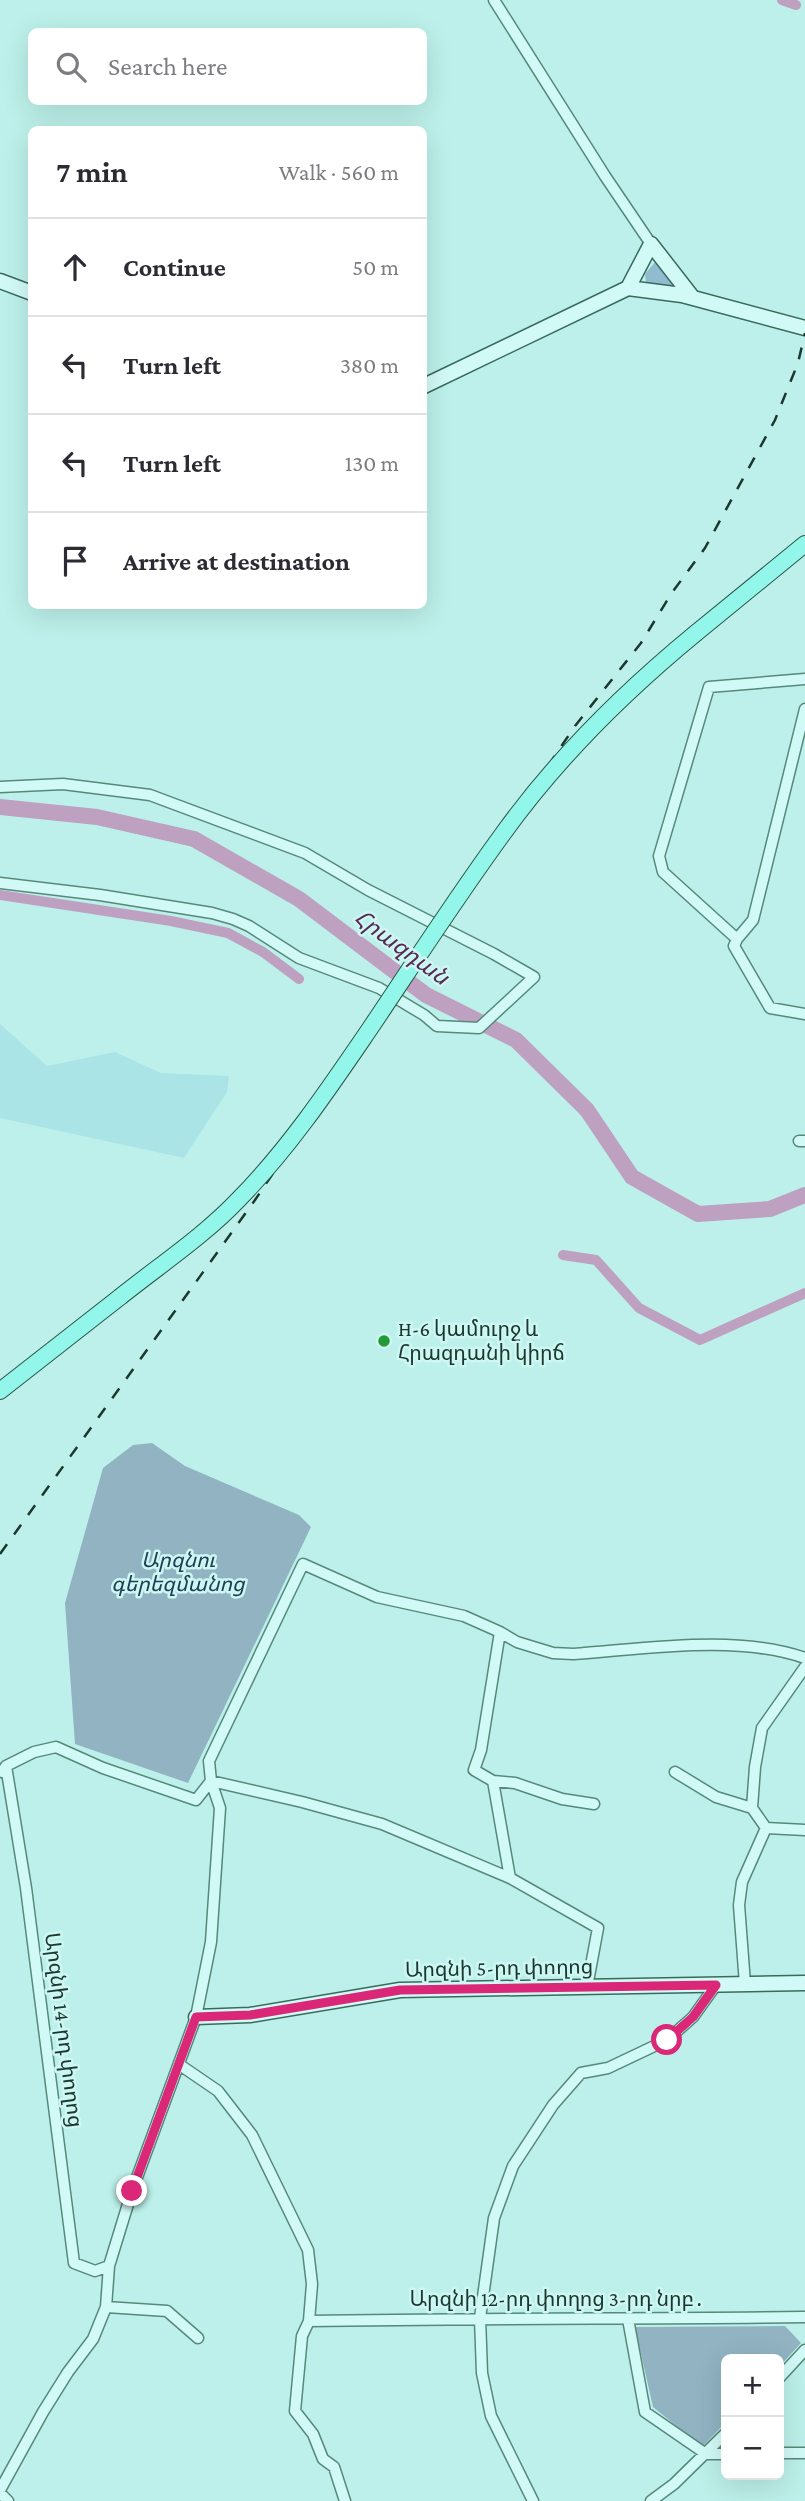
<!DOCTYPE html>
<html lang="en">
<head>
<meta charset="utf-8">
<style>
  body { margin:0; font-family:"Crimson Pro","Noto Sans Armenian",serif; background:#f7f7f7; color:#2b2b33 }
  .controls { position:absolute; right:21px; bottom:21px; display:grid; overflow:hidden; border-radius:10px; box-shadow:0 7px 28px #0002 }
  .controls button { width:63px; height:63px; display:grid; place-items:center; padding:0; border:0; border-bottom:2px solid #e1e1e2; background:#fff; color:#2b2b33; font:35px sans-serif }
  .stop { position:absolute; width:21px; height:21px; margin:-16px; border:5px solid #db2777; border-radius:50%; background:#fff }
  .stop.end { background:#db2777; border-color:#fff; box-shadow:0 2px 7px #0008 }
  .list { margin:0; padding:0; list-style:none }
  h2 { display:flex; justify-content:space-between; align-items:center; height:91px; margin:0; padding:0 28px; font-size:30px }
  h2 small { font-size:23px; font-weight:400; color:#7c7c81 }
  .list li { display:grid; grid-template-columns:46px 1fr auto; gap:21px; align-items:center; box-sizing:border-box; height:98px; padding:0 28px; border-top:2px solid #e1e1e2 }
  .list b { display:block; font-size:26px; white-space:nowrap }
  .list em { font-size:23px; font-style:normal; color:#7c7c81 }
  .icon { flex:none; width:38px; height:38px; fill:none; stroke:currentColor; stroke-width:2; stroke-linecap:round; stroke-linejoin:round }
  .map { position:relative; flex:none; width:805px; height:2501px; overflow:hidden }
  .search { position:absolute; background:#fff; box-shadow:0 7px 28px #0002; left:28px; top:28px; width:399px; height:77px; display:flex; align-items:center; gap:18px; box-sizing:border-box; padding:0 24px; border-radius:10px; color:#7c7c81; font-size:26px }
  .panel { position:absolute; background:#fff; box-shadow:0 7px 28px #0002; left:28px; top:126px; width:399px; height:483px; border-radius:10px }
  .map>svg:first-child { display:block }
</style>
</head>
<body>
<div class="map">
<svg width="805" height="2501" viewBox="0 0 805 2501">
  <rect width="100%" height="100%" fill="#bdf0ea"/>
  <!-- farmland -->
  <path fill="#aae4e6" d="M 0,1024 L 47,1066 L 115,1052 L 161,1073 L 229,1076 L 227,1092 L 184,1158 L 0,1118 Z"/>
  <!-- green -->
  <path fill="#91bbce" d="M 656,261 L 681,289 L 650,285 L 646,282 L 645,274 Z"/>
  <!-- cemetery -->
  <path fill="#91b3c2" d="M 152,1443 L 185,1466 L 299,1515 L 311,1527 L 188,1783 L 75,1744 L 65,1603 L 103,1468 L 133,1445 Z
    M 785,2326 L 801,2343 L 779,2367 L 779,2359 L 726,2359 L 726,2422 L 702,2447 L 653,2407 L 635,2327 Z"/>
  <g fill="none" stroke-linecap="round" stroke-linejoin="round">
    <!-- canal -->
    <path stroke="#bea1c1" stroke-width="10" d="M 782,0 L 796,5
      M 0,895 L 171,921 L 228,933 L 263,952 L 299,979
      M 563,1255 L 596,1260 L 639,1308 L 700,1340 L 805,1293"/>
    <!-- river -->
    <path stroke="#bea1c1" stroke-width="16" d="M 0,807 L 97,817 L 194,839 L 299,899 L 426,995 L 516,1040 L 587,1110 L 632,1177 L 698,1214 L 770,1209 L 805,1195"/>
    <defs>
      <path id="street" d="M 494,0 L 605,176 L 651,244
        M 805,679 L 709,687 L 659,856 L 663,872 L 737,939 L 734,946 L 770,1008 L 805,1014
        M 0,787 L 63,784 L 150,795 L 305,853 L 368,890 L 494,954 L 534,977 L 479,1028 L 437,1026 L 424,1015 L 379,988 L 299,958 L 249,926 L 233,919 L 212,913 L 100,895 L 0,883
        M 737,939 L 753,920 L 805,709
        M 799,1141 L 805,1141
        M 500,1632 L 481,1750 L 474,1770 L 493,1781 L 510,1878
        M 805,1667 L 762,1728 L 755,1767 L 752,1808 L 766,1828 L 805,1830
        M 6,1766 L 26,1888 L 74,2263 L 95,2271 L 109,2266
        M 2,1772 L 6,1766 L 34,1752 L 56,1747 L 103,1768 L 196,1800 L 211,1781
        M 675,1772 L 716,1797 L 752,1808
        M 211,1781 L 302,1802 L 382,1824 L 510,1878 L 598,1928 L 587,1987
        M 493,1781 L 515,1783 L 562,1799 L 594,1804
        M 745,1984 L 739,1905 L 742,1882 L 766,1828
        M 180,2065 L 218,2091 L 252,2135 L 308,2250 L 312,2284 L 309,2321 L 302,2336 L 295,2411 L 313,2434 L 323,2459 L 334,2467 L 345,2501
        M 106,2307 L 167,2311 L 198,2338
        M 628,2319 L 645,2412 L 706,2454 L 726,2454
        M 309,2321 C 475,2318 640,2319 805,2317
        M 779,2378 L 805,2350
        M 779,2453 L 805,2453
        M 0,2490 L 43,2412 L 68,2372 L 93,2339 L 106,2307 L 109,2266 L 132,2191 L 196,2017 L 211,1942 L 220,1808 L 211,1781 L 209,1761 L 303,1564 L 377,1597 L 464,1616 L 500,1632 L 517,1642 L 553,1653 L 573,1654 C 645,1649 736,1634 805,1658
        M 0,2493 L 8,2501
        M 533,2501 L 491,2416 L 482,2373 L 480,2318 L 494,2218 L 513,2166 L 553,2105 L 581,2073 L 608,2068 L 667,2040 L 693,2017 L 716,1985
        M 651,2501 L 674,2484 L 726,2433"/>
      <path id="secondary" d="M 0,281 L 32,293
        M 628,288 L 651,244 L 693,298
        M 424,386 L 628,288 L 682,295 L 805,328
        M 196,2017 L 250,2015 L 400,1990 L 805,1983"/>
      <path id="primary" d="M 696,633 L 805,544
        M 0,1391 L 120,1297"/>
    </defs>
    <!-- street casing -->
    <use href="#street" stroke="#56897a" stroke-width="13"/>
    <!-- secondary casing -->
    <use href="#secondary" stroke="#396a5b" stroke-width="17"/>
    <!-- primary casing -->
    <use href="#primary" stroke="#2a5647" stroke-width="18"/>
    <!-- street -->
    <use href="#street" stroke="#d1faf6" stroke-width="10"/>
    <!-- secondary -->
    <use href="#secondary" stroke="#d1faf6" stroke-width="14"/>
    <!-- primary -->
    <use href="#primary" stroke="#92f6ea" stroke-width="16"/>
    <!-- rail -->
    <path stroke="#1b372e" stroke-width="2.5" stroke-dasharray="12 12" stroke-linecap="butt" d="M 0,1554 L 255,1200 L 575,726 L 641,643 L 671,594 L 705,548 L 775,420 L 798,363 L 805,333"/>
    <defs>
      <path id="primary-bridge" d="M 120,1297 C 160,1265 204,1236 239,1199 C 290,1147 330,1087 371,1027 C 414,963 456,898 502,835 C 557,758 623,693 696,633"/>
    </defs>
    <!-- primary-bridge casing -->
    <use href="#primary-bridge" stroke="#2a5647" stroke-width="18" stroke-linecap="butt"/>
    <!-- primary-bridge -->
    <use href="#primary-bridge" stroke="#92f6ea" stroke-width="16"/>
  </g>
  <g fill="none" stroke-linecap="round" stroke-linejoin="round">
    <!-- route -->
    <path stroke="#db2777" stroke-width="9" d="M 132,2191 L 196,2017 L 250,2015 L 400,1990 L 716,1985 L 693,2017 L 667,2040"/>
  </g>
  <!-- markers -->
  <circle fill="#239a39" stroke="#cdf7f3" stroke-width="2.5" cx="384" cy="1341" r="7"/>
  <g text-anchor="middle" stroke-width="5" stroke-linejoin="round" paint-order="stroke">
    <!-- poi labels -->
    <g font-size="21" fill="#1b372e" stroke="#cdf7f3" text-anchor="start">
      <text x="398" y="1336">H-6 կամուրջ և<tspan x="398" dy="24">Հրազդանի կիրճ</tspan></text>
    </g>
    <!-- park labels -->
    <g font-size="21" font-style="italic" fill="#213e55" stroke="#cdf7f3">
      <text x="178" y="1567">Արզնու<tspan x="178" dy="24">գերեզմանոց</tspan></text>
    </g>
    <!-- street labels -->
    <g font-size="21" fill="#1b372e" stroke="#cdf7f3">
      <text transform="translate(499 1968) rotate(-1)" y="7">Արզնի 5-րդ փողոց</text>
      <text transform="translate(64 2030) rotate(83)" y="7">Արզնի 14-րդ փողոց</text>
      <text x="557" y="2306">Արզնի 12-րդ փողոց 3-րդ նրբ․</text>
    </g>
    <!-- water labels -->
    <g font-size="23" font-style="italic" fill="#582952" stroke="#cdf7f3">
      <text transform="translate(402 947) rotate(36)" y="8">Հրազդան</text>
    </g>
  </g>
</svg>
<div class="controls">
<button>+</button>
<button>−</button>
</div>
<div class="stop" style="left:667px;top:2040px"></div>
<div class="stop end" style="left:132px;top:2191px"></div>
<div class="search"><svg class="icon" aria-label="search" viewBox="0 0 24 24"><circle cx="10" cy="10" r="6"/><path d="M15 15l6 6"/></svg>Search here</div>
<section class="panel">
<h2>7 min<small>Walk · 560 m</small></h2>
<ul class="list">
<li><svg class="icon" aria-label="ahead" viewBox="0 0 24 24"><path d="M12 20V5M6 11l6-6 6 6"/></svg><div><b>Continue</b></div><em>50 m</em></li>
<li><svg class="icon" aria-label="left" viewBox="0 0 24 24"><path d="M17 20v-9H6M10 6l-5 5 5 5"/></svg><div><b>Turn left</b></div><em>380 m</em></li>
<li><svg class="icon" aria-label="left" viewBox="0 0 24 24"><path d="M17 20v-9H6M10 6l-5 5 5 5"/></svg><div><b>Turn left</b></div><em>130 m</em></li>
<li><svg class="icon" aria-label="arrive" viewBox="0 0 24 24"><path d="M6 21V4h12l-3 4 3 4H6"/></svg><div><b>Arrive at destination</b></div></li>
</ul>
</section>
</div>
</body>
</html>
